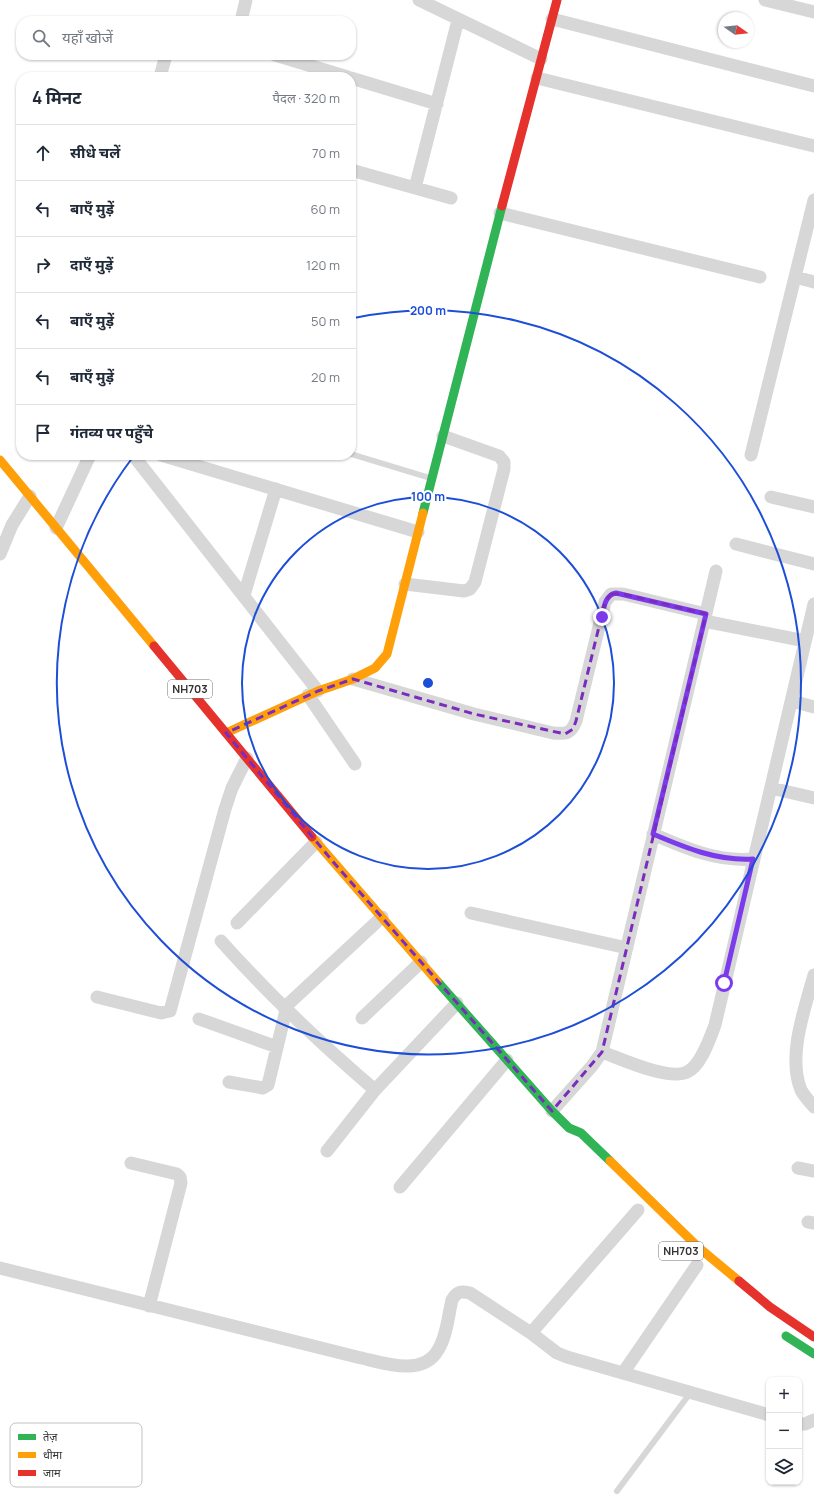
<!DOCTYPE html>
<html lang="hi">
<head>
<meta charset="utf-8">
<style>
  body { margin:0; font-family:Manrope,"Noto Sans Devanagari",sans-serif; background:#f2f2f3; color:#1f2937 }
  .controls { position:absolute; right:12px; bottom:12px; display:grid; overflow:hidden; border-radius:8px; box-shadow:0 1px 3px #0004 }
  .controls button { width:36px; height:36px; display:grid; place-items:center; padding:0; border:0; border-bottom:1px solid #e0e1e3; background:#fff; color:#1f2937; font:20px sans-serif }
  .compass { position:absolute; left:718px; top:12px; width:36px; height:36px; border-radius:50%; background:#fff; box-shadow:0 1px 3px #0004; rotate:104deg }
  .stop { position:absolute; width:12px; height:12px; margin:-9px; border:3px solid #7c3aed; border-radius:50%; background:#fff }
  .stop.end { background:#7c3aed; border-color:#fff; box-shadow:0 1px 4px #0008 }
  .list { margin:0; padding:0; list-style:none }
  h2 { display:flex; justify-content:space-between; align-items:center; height:52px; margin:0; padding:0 16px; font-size:17px }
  h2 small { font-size:13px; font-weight:400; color:#747a83 }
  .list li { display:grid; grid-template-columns:26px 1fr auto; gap:12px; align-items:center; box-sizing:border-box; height:56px; padding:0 16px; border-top:1px solid #e0e1e3 }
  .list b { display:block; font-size:15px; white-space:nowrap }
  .list em { font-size:13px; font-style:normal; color:#747a83 }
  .icon { flex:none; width:22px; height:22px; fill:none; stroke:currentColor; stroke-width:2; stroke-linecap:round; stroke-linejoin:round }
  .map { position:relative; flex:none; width:814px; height:1497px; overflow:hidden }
  .search { position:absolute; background:#fff; box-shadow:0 1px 3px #0004; left:16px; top:16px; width:340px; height:44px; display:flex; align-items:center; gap:10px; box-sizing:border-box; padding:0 14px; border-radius:16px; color:#747a83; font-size:15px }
  .panel { position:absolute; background:#fff; box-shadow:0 1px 3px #0004; left:16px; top:72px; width:340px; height:388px; border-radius:16px }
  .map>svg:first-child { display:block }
</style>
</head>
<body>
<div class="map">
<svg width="814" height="1497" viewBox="0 0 814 1497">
  <rect width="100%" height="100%" fill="#fff"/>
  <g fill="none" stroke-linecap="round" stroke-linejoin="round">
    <!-- lane -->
    <path stroke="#d7d7d7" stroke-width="6" d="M 351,454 L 430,478
      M 617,1491 L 691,1392"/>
    <!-- street -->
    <path stroke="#d7d7d7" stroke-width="13" d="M 419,0 L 541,59
      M 765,0 L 814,12
      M 552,19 L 814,86
      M 241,21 L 246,0
      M 275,55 L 348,77
      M 160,77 L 166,55
      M 351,78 L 437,104
      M 537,78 L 814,146
      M 351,170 L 451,198
      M 415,188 L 458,20
      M 500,213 L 760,277
      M 795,277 L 814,282
      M 133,455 L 318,691
      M 161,455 L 418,532
      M 751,455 L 814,200
      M 771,497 L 814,507
      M 56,528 L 90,455
      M 736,544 L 814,564
      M 0,554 L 12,525 L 30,496
      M 405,584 L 464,591 L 470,589 L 475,582 L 504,469 L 504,462 L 499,456 L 443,436
      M 244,595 L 276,489
      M 704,621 L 805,641
      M 353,679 L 474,714 L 553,733 C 566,734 571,734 576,721 L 605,602 L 611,594 L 623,594 L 706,614
      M 308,695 L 355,764
      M 792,701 L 814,707
      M 771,788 L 814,798
      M 653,834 C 685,848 717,862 753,859
      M 471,913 L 627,948
      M 237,923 L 316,842
      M 221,941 C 269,995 320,1043 375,1090
      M 814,975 C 805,1008 787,1056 801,1090 C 804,1096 810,1102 814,1107
      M 97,997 L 161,1013 L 170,1011 L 225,809 L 232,788 L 247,758
      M 284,1008 L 382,917
      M 362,1018 L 421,962
      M 199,1019 L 277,1047
      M 602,1052 C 621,1059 669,1081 687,1072 C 701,1066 710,1038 715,1025 L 814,604
      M 229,1082 L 263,1088 L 268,1085 L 286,1010
      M 552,1111 L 592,1066 L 602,1052 L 716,571
      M 327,1151 L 375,1090 L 457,1003
      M 131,1163 L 177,1174 L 180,1177 L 181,1183 L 149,1306
      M 798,1168 L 814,1171
      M 400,1187 L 507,1060
      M 808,1222 L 814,1223
      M 0,1268 L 357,1357 C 381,1362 422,1378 438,1350 C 447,1336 448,1316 452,1300 C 457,1291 461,1291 470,1293 L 531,1333 L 557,1353 L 567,1357 L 769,1415
      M 531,1333 L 638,1210
      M 623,1373 L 697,1265
      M 799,1424 L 805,1424 L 814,1420"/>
    <!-- fast -->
    <path stroke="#30b455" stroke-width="9" d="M 423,513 L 502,206
      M 437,981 L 552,1111 L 569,1128 L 581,1133 L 610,1161
      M 786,1336 L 814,1354"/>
    <!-- slow -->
    <path stroke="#ff9f0a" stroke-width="9" d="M 0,460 L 154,646
      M 226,733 L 318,691 L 353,679 L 375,668 L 387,654 L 423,513
      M 312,837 L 437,981
      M 610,1161 L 698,1247 L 739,1281"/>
    <!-- jam -->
    <path stroke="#e5322d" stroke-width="9" d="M 502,206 L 557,0
      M 154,646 L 312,837
      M 739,1281 L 770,1307 L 814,1337"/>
  </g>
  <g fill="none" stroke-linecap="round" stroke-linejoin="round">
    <!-- route -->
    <path stroke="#7c3aed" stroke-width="5" d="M 602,617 C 604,607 605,595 616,593 L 706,614 L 653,834 C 686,848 717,861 753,859 L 724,983"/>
  </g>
  <!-- marked area -->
  <path fill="none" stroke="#7b2cbf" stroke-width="3" stroke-dasharray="8 5" stroke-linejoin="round" d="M 611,594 L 623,594 L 706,614 L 602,1052 L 552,1111 L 335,864 L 226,733 L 318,691 L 353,679 L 474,714 L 565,734 L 573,729 L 576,721 L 605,602 Z"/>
  <!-- distance rings -->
  <g fill="none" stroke="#1d4ed8" stroke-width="2">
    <circle cx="428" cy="683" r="186"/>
    <path d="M354 318A372 372 0 1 1 133 457"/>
  </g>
  <g text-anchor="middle" stroke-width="4" stroke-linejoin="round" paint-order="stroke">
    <!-- shield labels -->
    <g fill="#fff" stroke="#707070" stroke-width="1">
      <rect x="168" y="680" width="44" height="18" rx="3"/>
      <rect x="659" y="1242" width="44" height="18" rx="3"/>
    </g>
    <g font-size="11" font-weight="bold" fill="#333">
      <text x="190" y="693">NH703</text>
      <text x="681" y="1255">NH703</text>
    </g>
  </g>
  <!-- legend -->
  <rect x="10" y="1423" width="132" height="64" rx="6" fill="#fff" stroke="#c2c2c2" stroke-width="1"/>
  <rect x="18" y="1434" width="18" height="6" fill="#30b455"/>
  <rect x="18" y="1452" width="18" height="6" fill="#ff9f0a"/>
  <rect x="18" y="1470" width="18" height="6" fill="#e5322d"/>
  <g font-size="11" fill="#333">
    <text x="43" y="1441">तेज़</text>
    <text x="43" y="1459">धीमा</text>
    <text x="43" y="1477">जाम</text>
  </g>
  <circle cx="428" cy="683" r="6" fill="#1d4ed8" stroke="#fff" stroke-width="2"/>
  <g font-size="12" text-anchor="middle" font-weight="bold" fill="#1d4ed8" stroke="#fff" stroke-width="4" stroke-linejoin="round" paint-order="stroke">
    <text x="428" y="315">200 m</text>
    <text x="428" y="501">100 m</text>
  </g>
</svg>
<div class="controls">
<button>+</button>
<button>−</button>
<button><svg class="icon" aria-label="layers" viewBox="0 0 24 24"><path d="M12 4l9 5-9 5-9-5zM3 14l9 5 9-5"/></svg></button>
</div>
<svg class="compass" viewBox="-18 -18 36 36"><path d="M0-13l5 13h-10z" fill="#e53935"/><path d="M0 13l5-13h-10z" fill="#747a83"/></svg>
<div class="stop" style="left:724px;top:983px"></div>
<div class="stop end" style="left:602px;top:617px"></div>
<div class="search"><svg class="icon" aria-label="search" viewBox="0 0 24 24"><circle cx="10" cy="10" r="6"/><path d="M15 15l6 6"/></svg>यहाँ खोजें</div>
<section class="panel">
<h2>4 मिनट<small>पैदल · 320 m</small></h2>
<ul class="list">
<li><svg class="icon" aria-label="ahead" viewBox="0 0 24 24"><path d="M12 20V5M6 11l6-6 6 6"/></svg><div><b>सीधे चलें</b></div><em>70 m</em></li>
<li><svg class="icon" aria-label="left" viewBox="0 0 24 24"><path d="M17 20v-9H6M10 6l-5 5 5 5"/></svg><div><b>बाएँ मुड़ें</b></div><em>60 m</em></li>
<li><svg class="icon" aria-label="right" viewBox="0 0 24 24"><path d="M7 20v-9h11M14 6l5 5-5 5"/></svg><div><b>दाएँ मुड़ें</b></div><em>120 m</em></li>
<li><svg class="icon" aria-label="left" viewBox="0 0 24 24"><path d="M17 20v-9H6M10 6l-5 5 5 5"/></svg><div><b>बाएँ मुड़ें</b></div><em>50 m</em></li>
<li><svg class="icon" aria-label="left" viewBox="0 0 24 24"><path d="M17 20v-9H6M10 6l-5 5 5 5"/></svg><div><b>बाएँ मुड़ें</b></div><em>20 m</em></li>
<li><svg class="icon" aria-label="arrive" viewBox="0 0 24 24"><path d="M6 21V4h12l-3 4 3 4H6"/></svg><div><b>गंतव्य पर पहुँचे</b></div></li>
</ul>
</section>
</div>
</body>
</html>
